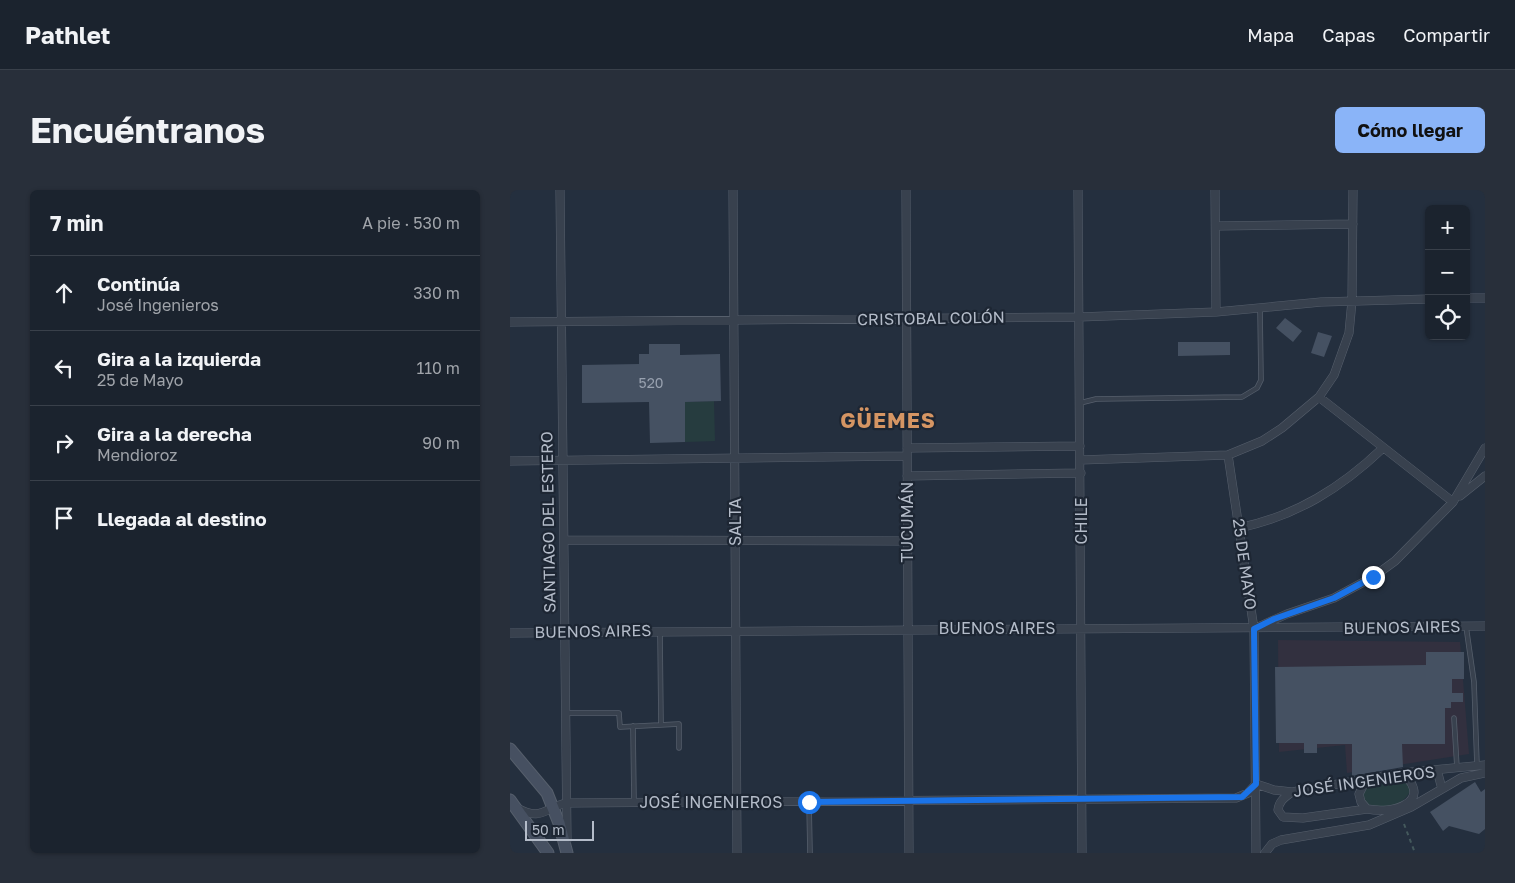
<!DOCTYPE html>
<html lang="es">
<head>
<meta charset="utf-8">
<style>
  body { margin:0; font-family:"Golos Text",sans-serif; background:#282f3a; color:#f1f3f6 }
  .controls { position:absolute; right:15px; top:15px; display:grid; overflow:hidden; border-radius:8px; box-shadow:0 1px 4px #0004 }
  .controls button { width:45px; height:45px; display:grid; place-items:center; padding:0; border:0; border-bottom:1px solid #39404a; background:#1b232e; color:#f1f3f6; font:25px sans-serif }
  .scale { position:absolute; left:15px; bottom:12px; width:69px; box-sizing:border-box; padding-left:5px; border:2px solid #b4bcc9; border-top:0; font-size:14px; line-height:18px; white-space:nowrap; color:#b4bcc9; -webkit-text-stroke:4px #1d2633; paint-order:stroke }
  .stop { position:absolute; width:15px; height:15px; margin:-11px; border:4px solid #1a73e8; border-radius:50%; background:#fff }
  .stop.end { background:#1a73e8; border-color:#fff; box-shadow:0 1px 5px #0008 }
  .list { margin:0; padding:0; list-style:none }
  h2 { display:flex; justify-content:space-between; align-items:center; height:65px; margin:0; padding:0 20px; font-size:21px }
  h2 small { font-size:16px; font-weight:400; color:#a0a4aa }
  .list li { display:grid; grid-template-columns:32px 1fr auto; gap:15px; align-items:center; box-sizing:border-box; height:75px; padding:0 20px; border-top:1px solid #39404a }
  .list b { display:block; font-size:19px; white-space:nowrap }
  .list p { margin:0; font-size:16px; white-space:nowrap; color:#a0a4aa }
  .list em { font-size:16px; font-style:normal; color:#a0a4aa }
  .icon { flex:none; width:28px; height:28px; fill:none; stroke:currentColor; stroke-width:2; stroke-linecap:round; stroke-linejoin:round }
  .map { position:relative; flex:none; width:975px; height:663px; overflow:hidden; border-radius:8px }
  header { display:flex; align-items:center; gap:30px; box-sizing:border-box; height:70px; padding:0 25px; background:#1b232e; border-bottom:1px solid #39404a }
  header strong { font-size:24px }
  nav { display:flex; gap:28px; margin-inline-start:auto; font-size:18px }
  .intro { display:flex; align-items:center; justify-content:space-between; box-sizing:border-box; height:120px; padding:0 30px }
  h1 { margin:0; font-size:35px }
  .button { padding:12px 22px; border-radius:8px; background:#8ab4f8; color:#111; font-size:18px; font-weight:700 }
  main { display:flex; gap:30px; padding:0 30px }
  aside { flex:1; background:#1b232e; border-radius:8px; box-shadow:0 1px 4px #0004 }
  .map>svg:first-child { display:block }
</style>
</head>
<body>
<header>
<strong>Pathlet</strong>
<nav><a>Mapa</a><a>Capas</a><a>Compartir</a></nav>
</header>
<div class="intro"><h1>Encuéntranos</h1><a class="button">Cómo llegar</a></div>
<main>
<aside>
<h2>7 min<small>A pie · 530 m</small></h2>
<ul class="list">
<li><svg class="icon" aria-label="ahead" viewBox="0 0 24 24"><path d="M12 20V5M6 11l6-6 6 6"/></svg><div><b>Continúa</b><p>José Ingenieros</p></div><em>330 m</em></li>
<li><svg class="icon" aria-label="left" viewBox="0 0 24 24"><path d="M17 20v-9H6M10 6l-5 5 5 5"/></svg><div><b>Gira a la izquierda</b><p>25 de Mayo</p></div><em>110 m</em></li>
<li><svg class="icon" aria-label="right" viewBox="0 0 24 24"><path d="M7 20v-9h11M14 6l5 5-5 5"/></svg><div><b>Gira a la derecha</b><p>Mendioroz</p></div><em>90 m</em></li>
<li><svg class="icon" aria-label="arrive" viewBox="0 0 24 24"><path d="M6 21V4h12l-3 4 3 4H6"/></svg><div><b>Llegada al destino</b></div></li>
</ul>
</aside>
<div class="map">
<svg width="975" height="663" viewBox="0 0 975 663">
  <rect width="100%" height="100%" fill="#242f3e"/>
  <!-- medical -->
  <path fill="#32303f" d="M 768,450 L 950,452 L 959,564 L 837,583 L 835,555 L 769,562 Z"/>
  <!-- green -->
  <path fill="#263c3f" d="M 204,211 L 205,251 L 175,252 L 175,212 Z
    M 883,588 L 891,588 L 899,594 L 900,601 C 893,616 879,616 864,617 C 858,617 854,612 852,606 L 859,593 Z"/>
  <!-- building -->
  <path fill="#455162" d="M 775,128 L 792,141 L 783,152 L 766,138 Z
    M 808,142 L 822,146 L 814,167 L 801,163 Z
    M 668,152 L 720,152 L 720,165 L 668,166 Z
    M 139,154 L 170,154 L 170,165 L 210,164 L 211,211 L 175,212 L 175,252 L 140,253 L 139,212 L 72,213 L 72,175 L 129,174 L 129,164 L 139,164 Z
    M 916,462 L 954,462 L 954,489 L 942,489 L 942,503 L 953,503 L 953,512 L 941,512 L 941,518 L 935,518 L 935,554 L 892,554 L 893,577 L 842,586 L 842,554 L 807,554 L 807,563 L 794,563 L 794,553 L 766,553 L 765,477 L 916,475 Z
    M 965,592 L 971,602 L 975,599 L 975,639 L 969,644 L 939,636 L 933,641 L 920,622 Z"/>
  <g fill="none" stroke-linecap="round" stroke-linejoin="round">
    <defs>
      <path id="service" d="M 570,213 L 586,209 L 732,207 L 747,198 L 751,190 L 750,119
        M 956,436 L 964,492 L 967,575
        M 150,443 L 151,535
        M 56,523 L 109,523 L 110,537 L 169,534 L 169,558
        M 944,528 L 947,578
        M 123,536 L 124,612
        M 299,611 L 300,663"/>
      <path id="minor" d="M 50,0 L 57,650
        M 223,0 L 227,663
        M 396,0 L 399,663
        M 568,0 L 572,663
        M 705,0 L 706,122
        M 706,36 L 843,34
        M 956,108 L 975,108
        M 0,132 L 569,127 L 706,122 L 811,112 L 919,109
        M 809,207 L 943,312
        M 397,258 L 570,256
        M 718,265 L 744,439 L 746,663
        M 570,270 L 718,265 L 752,251 L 772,238 L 809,207 L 824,185 L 839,143 L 842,111 L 843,0
        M 0,271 L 397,266
        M 397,286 L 571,283
        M 950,306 L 975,286
        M 729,338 C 786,326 831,298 873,258
        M 54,350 L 398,351
        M 746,438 L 777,424 L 824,408 L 863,387 L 885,371 L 943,312 L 975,258
        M 0,443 L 975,436
        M 927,580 L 932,599
        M 856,590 L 849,604 L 851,612 L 857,619 C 869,621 886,621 896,614 C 911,605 902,590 891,583
        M 746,594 L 764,600 L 782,602 L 891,583 L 975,575
        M 782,602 C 774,608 769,611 768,620 L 773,627 L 793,628 L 857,619
        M 7,618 C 32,632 35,617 57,613 L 726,608 L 738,603 L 746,594
        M 755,663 L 762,654 L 771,650 L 859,635 L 901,617 L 951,588 L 975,583"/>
      <path id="secondary" d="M 0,559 L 37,603 L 49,633 L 57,663
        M 0,610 L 38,663"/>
    </defs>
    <!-- service casing -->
    <use href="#service" stroke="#565f6c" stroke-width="5.5"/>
    <!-- minor casing -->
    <use href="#minor" stroke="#565f6c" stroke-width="9"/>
    <!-- secondary casing -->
    <use href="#secondary" stroke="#565f6c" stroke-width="13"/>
    <!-- path -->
    <path stroke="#44595c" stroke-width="2" stroke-dasharray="4 4" stroke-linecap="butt" d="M 894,634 L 905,663"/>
    <!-- service -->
    <use href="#service" stroke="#38414e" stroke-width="4"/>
    <!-- minor -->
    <use href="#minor" stroke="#38414e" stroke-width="8"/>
    <!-- secondary -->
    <use href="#secondary" stroke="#465061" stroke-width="11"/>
  </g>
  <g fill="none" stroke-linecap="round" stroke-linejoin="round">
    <!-- route -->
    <path stroke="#1a73e8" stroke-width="6" d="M 299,612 L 732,607 L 746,594 L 744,439 L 764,429 L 824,408 L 863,387"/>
  </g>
  <g text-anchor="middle" stroke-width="4.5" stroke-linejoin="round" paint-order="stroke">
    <!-- number labels -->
    <g font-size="14" fill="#98a1af">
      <text x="141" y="198">520</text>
    </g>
    <!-- street labels -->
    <g font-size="16" fill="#b4bcc9" stroke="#1d2633">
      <text transform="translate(421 128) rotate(-1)" y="6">CRISTOBAL COLÓN</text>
      <text transform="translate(571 331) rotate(-90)" y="6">CHILE</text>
      <text transform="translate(38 332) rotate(-91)" y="6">SANTIAGO DEL ESTERO</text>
      <text transform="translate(225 332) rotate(-90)" y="6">SALTA</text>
      <text transform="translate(397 332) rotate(-90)" y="6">TUCUMÁN</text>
      <text transform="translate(735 374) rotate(82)" y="6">25 DE MAYO</text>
      <text transform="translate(892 437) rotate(-1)" y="6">BUENOS AIRES</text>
      <text x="487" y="444">BUENOS AIRES</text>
      <text transform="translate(83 441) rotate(-1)" y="6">BUENOS AIRES</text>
      <text transform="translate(854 591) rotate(-8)" y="6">JOSÉ INGENIEROS</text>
      <text x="201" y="618">JOSÉ INGENIEROS</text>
    </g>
    <!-- district labels -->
    <g font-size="21" font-weight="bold" letter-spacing="1" fill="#d59563" stroke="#1d2633">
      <text x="378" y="238">GÜEMES</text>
    </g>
  </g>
</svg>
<div class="controls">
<button>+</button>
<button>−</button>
<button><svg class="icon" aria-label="locate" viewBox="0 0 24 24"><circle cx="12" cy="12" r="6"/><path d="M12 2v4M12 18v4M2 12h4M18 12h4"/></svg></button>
</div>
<div class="scale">50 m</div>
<div class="stop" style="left:299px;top:612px"></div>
<div class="stop end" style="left:863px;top:387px"></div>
</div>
</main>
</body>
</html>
